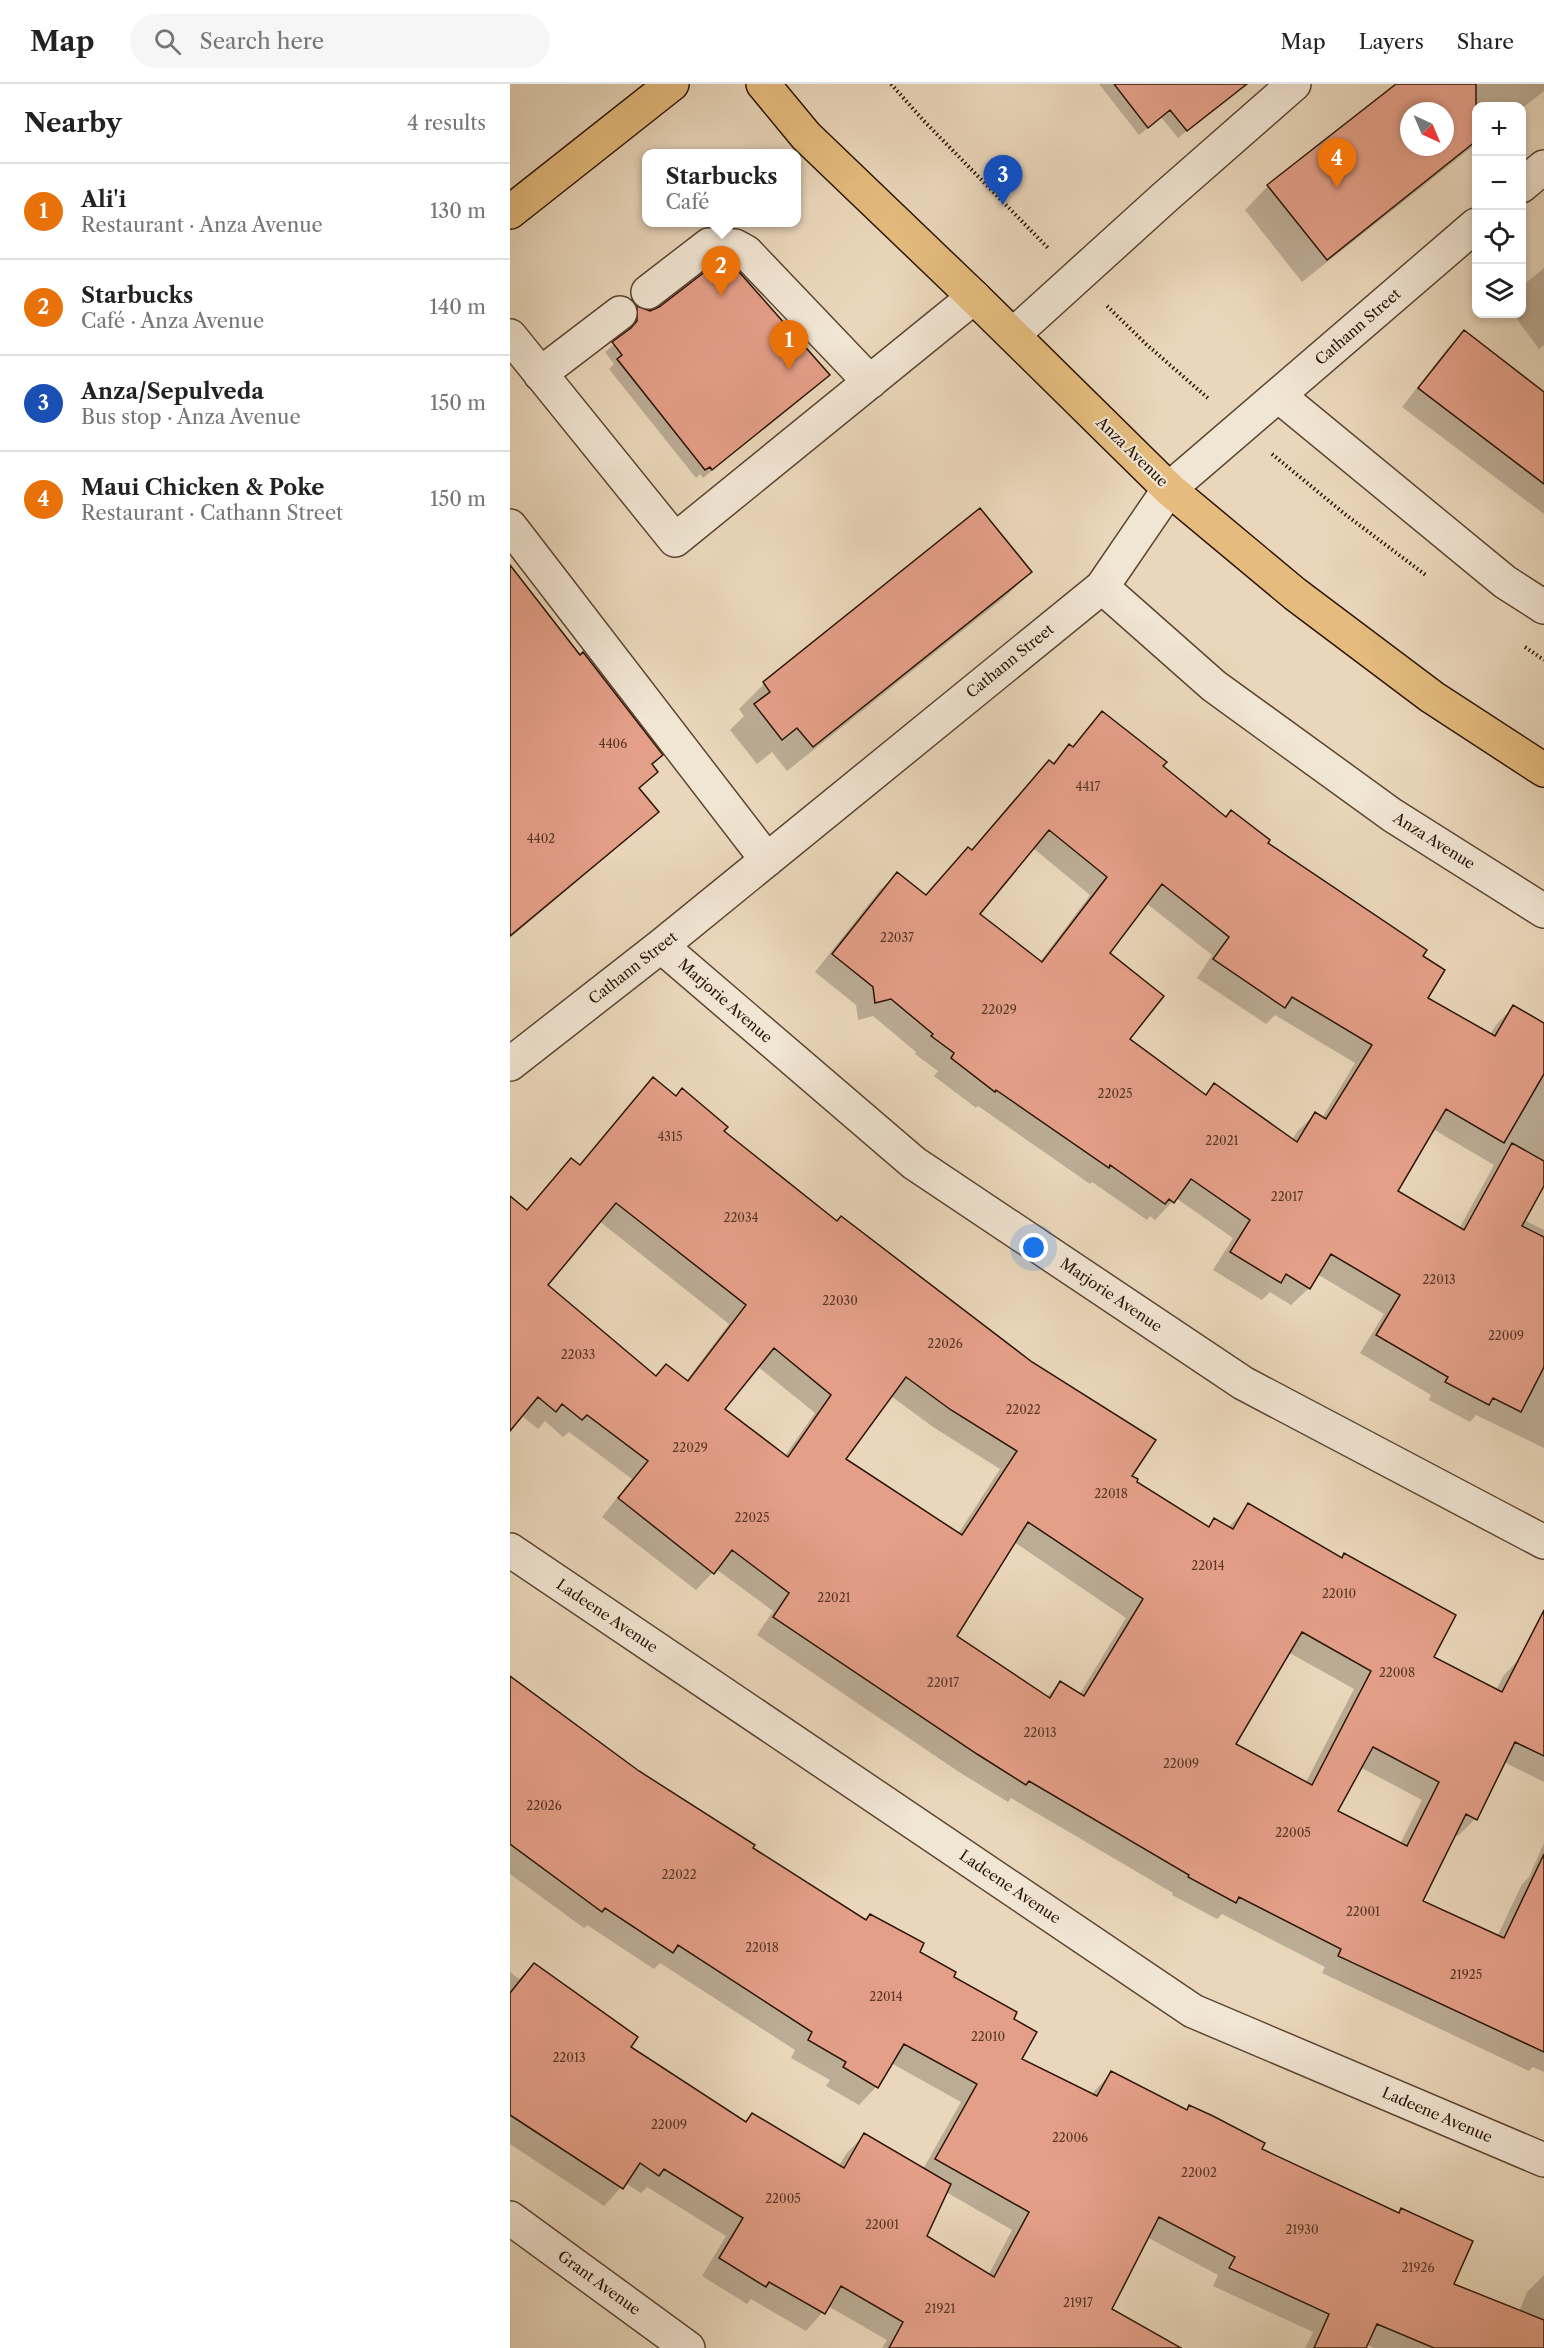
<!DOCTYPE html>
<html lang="en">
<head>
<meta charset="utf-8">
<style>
  body { margin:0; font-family:"Libre Caslon Text",serif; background:#f6f6f6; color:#222 }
  .controls { position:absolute; right:18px; top:18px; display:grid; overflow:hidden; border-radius:12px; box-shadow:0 3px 9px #0003 }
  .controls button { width:54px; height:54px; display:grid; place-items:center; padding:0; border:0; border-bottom:2px solid #e0e0e0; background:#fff; color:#222; font:30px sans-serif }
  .compass { position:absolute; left:890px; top:18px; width:54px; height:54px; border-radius:50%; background:#fff; box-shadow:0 3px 9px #0003; rotate:136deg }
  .you { position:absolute; left:524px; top:1164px; width:21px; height:21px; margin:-15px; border:4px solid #fff; border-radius:50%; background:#1a73e8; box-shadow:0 0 0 9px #1a73e833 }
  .badge { display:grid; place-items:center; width:39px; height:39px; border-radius:50%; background:#8f2418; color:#fff; font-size:20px; font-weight:700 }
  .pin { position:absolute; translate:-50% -50px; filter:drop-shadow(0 2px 3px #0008) }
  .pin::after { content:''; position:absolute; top:32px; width:21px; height:18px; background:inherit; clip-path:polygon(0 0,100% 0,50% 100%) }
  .popup { position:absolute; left:132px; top:65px; width:159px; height:78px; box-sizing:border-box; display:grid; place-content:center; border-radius:12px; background:#fff; filter:drop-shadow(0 2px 4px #0005); font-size:20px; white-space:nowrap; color:#767676 }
  .popup b { font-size:22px; color:#222 }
  .popup::after { content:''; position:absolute; left:50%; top:100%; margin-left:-12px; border:12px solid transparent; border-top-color:#fff }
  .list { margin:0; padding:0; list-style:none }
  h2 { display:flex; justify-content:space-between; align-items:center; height:78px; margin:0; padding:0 24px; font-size:26px }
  h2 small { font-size:20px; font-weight:400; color:#767676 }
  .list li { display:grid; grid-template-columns:39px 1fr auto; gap:18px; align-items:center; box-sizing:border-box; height:96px; padding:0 24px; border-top:2px solid #e0e0e0 }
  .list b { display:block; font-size:22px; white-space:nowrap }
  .list p { margin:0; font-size:20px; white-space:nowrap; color:#767676 }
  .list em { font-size:20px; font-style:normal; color:#767676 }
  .icon { flex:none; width:33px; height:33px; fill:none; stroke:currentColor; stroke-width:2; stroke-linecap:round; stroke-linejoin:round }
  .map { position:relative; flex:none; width:1034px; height:2264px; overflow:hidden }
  header { display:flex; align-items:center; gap:36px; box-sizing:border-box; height:84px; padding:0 30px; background:#fff; border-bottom:2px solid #e0e0e0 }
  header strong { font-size:28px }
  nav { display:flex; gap:33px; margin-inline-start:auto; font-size:21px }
  .search { width:420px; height:54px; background:#f6f6f6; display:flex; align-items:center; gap:15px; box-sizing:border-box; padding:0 21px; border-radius:33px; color:#767676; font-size:22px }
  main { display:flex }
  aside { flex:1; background:#fff }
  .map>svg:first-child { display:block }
</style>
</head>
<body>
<header>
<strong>Map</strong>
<div class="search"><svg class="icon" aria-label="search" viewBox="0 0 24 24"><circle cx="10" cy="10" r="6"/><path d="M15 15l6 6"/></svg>Search here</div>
<nav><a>Map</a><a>Layers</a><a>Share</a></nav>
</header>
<main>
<aside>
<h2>Nearby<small>4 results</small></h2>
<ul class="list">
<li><span class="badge" style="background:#e8710a">1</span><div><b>Ali'i</b><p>Restaurant · Anza Avenue</p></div><em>130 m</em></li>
<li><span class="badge" style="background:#e8710a">2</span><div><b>Starbucks</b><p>Café · Anza Avenue</p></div><em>140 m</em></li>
<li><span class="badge" style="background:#1a4fb4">3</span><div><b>Anza/Sepulveda</b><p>Bus stop · Anza Avenue</p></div><em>150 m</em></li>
<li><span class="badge" style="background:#e8710a">4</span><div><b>Maui Chicken &amp; Poke</b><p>Restaurant · Cathann Street</p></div><em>150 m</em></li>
</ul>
</aside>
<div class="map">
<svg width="1034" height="2264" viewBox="0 0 1034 2264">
  <rect width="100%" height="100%" fill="#ead7bb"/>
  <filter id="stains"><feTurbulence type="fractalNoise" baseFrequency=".00333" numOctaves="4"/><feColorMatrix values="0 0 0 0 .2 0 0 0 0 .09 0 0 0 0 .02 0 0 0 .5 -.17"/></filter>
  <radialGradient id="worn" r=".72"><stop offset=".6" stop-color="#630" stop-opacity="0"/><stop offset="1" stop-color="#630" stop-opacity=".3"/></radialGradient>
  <!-- shadow -->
  <path fill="#0003" fill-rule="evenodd" d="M 589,0 L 717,0 L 724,8 L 668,54 L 651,33 L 629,51 Z
    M 888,0 L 1034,0 L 1034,7 L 1011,25 L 1011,22 L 966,22 L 966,60 L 792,198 L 735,126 L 758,102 ZM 899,27 L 935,27 L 935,63 L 899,63 Z
    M 1034,184 L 1034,261 L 1029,265 L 1006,234 L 1011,230 L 1011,203 Z
    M 127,224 L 140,228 L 310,299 L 193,394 L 190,390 L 186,394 L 99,285 L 104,280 L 95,268 L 119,247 L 119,233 Z
    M 954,248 L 1034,309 L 1034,430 L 892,323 L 937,265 Z
    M 470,426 L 520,488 L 495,513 L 277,687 L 262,668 L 247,680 L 220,646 L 234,632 L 229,625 L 254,600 Z
    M 0,484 L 69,573 L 151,671 L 141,682 L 146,688 L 129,706 L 147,728 L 129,745 L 0,854 Z
    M 593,629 L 651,683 L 715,734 L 755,760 L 911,873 L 916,915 L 980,951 L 986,941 L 1003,923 L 1034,941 L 1034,1099 L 1014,1136 L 1034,1146 L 1034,1364 L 966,1331 L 960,1338 L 919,1316 L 921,1311 L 850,1269 L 874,1230 L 807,1190 L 799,1204 L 781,1221 L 760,1208 L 752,1216 L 703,1186 L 723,1154 L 666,1114 L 645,1136 L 640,1132 L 637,1136 L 582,1098 L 580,1100 L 468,1022 L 466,1024 L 424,992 L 428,987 L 405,970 L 406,968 L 363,932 L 348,936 L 346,921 L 305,888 L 369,807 L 387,790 L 414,812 L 458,765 L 461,767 L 522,696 L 539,678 L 542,680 L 559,662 L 561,664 ZM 523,764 L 580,811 L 530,878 L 468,830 ZM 636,819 L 702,871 L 687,894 L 756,940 L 765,931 L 845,979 L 812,1034 L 805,1030 L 787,1048 L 782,1056 L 705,1001 L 694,1012 L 618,955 L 598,869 ZM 923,1045 L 984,1081 L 949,1145 L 886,1107 Z
    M 143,995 L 212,1048 L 620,1392 L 625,1398 L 697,1444 L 705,1436 L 718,1444 L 739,1421 L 831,1475 L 835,1471 L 922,1574 L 986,1606 L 994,1591 L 1011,1573 L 1034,1582 L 1034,1698 L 994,1678 L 965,1735 L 948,1752 L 944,1751 L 911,1817 L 987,1853 L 1012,1800 L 1019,1793 L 1034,1759 L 1034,1988 L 1023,1983 L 1019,1987 L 812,1889 L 815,1883 L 712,1830 L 707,1835 L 662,1811 L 663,1809 L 501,1714 L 498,1718 L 449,1688 L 247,1551 L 263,1527 L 206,1485 L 186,1506 L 92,1433 L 122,1395 L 59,1348 L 53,1353 L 35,1337 L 28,1345 L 11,1331 L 0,1343 L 0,1126 L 16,1127 L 61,1076 L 68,1082 L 126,1013 ZM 89,1137 L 219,1240 L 176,1297 L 156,1282 L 145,1293 L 36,1201 ZM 247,1282 L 305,1329 L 274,1373 L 213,1326 ZM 381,1312 L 423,1343 L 490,1385 L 448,1450 L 334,1375 ZM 504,1458 L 616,1534 L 569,1611 L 551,1599 L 536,1613 L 445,1553 ZM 778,1568 L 844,1605 L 795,1700 L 724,1661 ZM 850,1683 L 912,1716 L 890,1760 L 825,1728 Z
    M 0,1604 L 241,1764 L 408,1869 L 502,1935 L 510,1975 L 581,2011 L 601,1989 L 675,2027 L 680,2023 L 750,2065 L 888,2130 L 892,2126 L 942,2201 L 1009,2228 L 1017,2208 L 1034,2191 L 1034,2264 L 865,2264 L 856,2260 L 855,2264 L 795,2264 L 803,2248 L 703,2202 L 708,2191 L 635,2152 L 562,2264 L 372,2264 L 377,2256 L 318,2222 L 296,2247 L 241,2215 L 237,2220 L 192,2192 L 216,2152 L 137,2103 L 131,2109 L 115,2099 L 94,2122 L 0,2060 L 0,1888 L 9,1895 L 24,1881 L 119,1963 L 234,2039 L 242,2031 L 328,2083 L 337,2069 L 354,2051 L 413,2085 L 451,2018 L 381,1979 L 366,2003 L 349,2021 L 316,2002 L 320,1996 L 281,1974 L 285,1966 L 150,1879 L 144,1885 L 77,1841 L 74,1844 L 0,1790 ZM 436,2108 L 502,2146 L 478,2192 L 415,2153 Z"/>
  <!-- building -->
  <path fill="#e49f88" stroke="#2c1505" stroke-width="1.5" fill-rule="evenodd" d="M 604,0 L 737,0 L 677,47 L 660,26 L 638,44 Z
    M 886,0 L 966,0 L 966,57 L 817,176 L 757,101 ZM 899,27 L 935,27 L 935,63 L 899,63 Z
    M 205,180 L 230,189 L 320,291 L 202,386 L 200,383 L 195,386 L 107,275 L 112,271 L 102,258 L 121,244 L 127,237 L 127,222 L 140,227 L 149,223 Z
    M 954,246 L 1034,308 L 1034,400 L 908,304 Z
    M 470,424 L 522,488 L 303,663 L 287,644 L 272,656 L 244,620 L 260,608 L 253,598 Z
    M 0,481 L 70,571 L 73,568 L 153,671 L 142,680 L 148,688 L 129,704 L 149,728 L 0,852 Z
    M 592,627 L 657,678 L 653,682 L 716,733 L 721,726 L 760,756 L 758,759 L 917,866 L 913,872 L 935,886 L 918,914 L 985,952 L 1003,921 L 1034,939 L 1034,990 L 994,1059 L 936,1025 L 888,1107 L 954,1146 L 1002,1059 L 1034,1077 L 1034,1102 L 1012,1142 L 1034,1153 L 1034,1283 L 1011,1328 L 983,1314 L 979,1321 L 935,1298 L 938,1293 L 866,1251 L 890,1211 L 821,1170 L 800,1205 L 776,1190 L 771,1199 L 720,1168 L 740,1136 L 681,1095 L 664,1119 L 659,1115 L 655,1120 L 600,1081 L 599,1084 L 486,1006 L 485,1008 L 441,974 L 444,969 L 421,952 L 423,950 L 381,915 L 365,919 L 363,903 L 322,870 L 387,788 L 416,811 L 458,763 L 462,766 L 539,676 L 544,680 L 559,660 L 563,663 ZM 539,746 L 597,793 L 532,878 L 470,830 ZM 652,800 L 719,853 L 703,875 L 775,924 L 782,913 L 862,961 L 816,1035 L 805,1028 L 787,1058 L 704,999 L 696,1011 L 620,955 L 654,912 L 600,869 Z
    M 143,993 L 166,1012 L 172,1004 L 218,1043 L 214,1047 L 327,1137 L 331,1132 L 522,1278 L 646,1356 L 622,1392 L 628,1395 L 627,1398 L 699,1443 L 704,1434 L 723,1445 L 738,1419 L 832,1474 L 834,1469 L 946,1531 L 924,1573 L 992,1608 L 1034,1526 L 1034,1672 L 1005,1658 L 967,1736 L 956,1730 L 913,1817 L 994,1854 L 1034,1770 L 1034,1968 L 828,1872 L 831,1865 L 729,1813 L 726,1819 L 678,1793 L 679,1791 L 519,1697 L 516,1701 L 467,1670 L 263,1533 L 279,1509 L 222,1466 L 204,1490 L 108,1414 L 138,1377 L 77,1331 L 72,1336 L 52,1320 L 46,1328 L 28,1313 L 0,1347 L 0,1112 L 17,1126 L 61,1074 L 70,1081 ZM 106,1119 L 236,1221 L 178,1297 L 156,1280 L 146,1292 L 38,1201 ZM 264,1264 L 321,1311 L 278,1373 L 215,1325 ZM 396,1293 L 441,1326 L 507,1367 L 452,1451 L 336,1375 ZM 518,1438 L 633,1515 L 574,1612 L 550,1597 L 540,1614 L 447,1552 ZM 792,1548 L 861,1587 L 802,1701 L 726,1660 ZM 863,1663 L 929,1698 L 897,1762 L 828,1727 Z
    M 0,1592 L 129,1687 L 245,1761 L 243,1764 L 356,1836 L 360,1830 L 414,1859 L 410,1868 L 446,1888 L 444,1893 L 507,1928 L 504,1935 L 527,1948 L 512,1975 L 587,2012 L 601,1987 L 677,2026 L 679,2021 L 703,2032 L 755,2059 L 752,2065 L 889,2129 L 891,2124 L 963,2157 L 944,2200 L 1034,2236 L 1034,2264 L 924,2264 L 867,2240 L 856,2264 L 804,2264 L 819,2230 L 719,2184 L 725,2173 L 649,2133 L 602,2225 L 671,2264 L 379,2264 L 393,2238 L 331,2202 L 315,2230 L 259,2198 L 256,2203 L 209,2174 L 233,2134 L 154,2085 L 149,2092 L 130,2079 L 113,2105 L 0,2031 L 0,1909 L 24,1879 L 128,1953 L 121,1963 L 236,2038 L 242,2029 L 334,2084 L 354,2049 L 441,2100 L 417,2152 L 484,2193 L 519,2128 L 425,2075 L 467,2000 L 394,1960 L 368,2004 L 333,1983 L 336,1978 L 298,1956 L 302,1948 L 168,1861 L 163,1869 L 95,1824 L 92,1828 L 0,1760 Z"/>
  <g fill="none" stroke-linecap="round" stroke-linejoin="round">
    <defs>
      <path id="minor" d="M 1011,102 L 1034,83
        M 138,208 L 199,161 L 225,162 L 236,168 L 360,298
        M 503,251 L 654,114 L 784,0
        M 0,252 L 165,456 L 464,213
        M 30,290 L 110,229
        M 769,312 L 995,498 L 1034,523
        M 0,442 L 257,776
        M 592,503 L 704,602 L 882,731 L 1034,827
        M 151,862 L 404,1079 L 733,1299 L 1034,1458
        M 0,980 L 151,862 L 592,503 L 659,405 L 966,141
        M 0,1466 L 683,1927 L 1034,2076
        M 0,2134 L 178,2264"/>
      <path id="major" d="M 253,0 L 296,52 L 464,213 L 659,405 L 785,510 L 922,613 L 1034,686
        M 0,128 L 162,0"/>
    </defs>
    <!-- minor casing -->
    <use href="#minor" stroke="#5c4632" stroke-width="36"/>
    <!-- major casing -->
    <use href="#major" stroke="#2c1505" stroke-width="36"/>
    <!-- path -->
    <path stroke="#2c1505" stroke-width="4" stroke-dasharray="1.5 3" stroke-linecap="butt" d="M 381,0 L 414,37 L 538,164
      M 597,222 L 636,260 L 700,316
      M 762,370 L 836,431 L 917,492
      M 1015,563 L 1034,576"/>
    <!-- minor -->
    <use href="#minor" stroke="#f1e5d3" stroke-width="33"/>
    <!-- major -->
    <use href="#major" stroke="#e5bc7e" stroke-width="33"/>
  </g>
  <g text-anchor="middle" stroke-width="4.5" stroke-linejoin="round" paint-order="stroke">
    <!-- number labels -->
    <g font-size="12" fill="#5a3826">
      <text x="103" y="664">4406</text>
      <text x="578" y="707">4417</text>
      <text x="31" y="759">4402</text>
      <text x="387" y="858">22037</text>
      <text x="489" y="930">22029</text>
      <text x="605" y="1014">22025</text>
      <text x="160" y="1057">4315</text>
      <text x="712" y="1061">22021</text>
      <text x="777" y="1117">22017</text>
      <text x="231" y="1138">22034</text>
      <text x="929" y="1200">22013</text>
      <text x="330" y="1221">22030</text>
      <text x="996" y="1256">22009</text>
      <text x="435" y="1264">22026</text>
      <text x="68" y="1275">22033</text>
      <text x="513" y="1330">22022</text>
      <text x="180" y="1368">22029</text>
      <text x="601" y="1414">22018</text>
      <text x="242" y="1438">22025</text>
      <text x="698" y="1486">22014</text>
      <text x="829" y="1514">22010</text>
      <text x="324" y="1518">22021</text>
      <text x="887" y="1593">22008</text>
      <text x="433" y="1603">22017</text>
      <text x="530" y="1653">22013</text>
      <text x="671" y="1684">22009</text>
      <text x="34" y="1726">22026</text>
      <text x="783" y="1753">22005</text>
      <text x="169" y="1795">22022</text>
      <text x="853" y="1832">22001</text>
      <text x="252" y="1868">22018</text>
      <text x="956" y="1895">21925</text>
      <text x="376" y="1917">22014</text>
      <text x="478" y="1957">22010</text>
      <text x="59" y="1978">22013</text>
      <text x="159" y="2045">22009</text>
      <text x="560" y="2058">22006</text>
      <text x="689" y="2093">22002</text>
      <text x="273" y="2119">22005</text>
      <text x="372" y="2145">22001</text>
      <text x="792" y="2150">21930</text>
      <text x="908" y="2188">21926</text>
      <text x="568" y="2223">21917</text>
      <text x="430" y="2229">21921</text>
    </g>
    <!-- street labels -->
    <g font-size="15" fill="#2c1505" stroke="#f1e5d3">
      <text transform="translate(848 243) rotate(-41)" y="5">Cathann Street</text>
      <text transform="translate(622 368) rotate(44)" y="5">Anza Avenue</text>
      <text transform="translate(500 577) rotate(-39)" y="5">Cathann Street</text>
      <text transform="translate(924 757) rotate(32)" y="5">Anza Avenue</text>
      <text transform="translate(123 884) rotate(-38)" y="5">Cathann Street</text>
      <text transform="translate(215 917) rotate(41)" y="5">Marjorie Avenue</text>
      <text transform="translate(601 1211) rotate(34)" y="5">Marjorie Avenue</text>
      <text transform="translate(97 1532) rotate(34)" y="5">Ladeene Avenue</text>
      <text transform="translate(500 1803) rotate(34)" y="5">Ladeene Avenue</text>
      <text transform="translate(927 2031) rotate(23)" y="5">Ladeene Avenue</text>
      <text transform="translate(89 2199) rotate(36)" y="5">Grant Avenue</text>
    </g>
  </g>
  <rect width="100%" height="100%" filter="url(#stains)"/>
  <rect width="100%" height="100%" fill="url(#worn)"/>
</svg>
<div class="controls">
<button>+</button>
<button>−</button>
<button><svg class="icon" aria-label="locate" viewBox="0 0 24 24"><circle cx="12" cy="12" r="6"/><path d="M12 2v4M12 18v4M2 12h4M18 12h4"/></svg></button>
<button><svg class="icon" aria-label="layers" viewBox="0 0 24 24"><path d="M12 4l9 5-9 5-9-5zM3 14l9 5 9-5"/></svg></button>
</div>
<svg class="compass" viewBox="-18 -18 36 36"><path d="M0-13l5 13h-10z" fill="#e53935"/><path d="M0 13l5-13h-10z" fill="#767676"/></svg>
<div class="you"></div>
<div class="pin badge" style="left:279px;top:286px;background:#e8710a">1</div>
<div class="pin badge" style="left:211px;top:212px;background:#e8710a">2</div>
<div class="popup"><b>Starbucks</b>Café</div>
<div class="pin badge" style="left:493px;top:121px;background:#1a4fb4">3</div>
<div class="pin badge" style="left:827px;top:104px;background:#e8710a">4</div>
</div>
</main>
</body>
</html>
